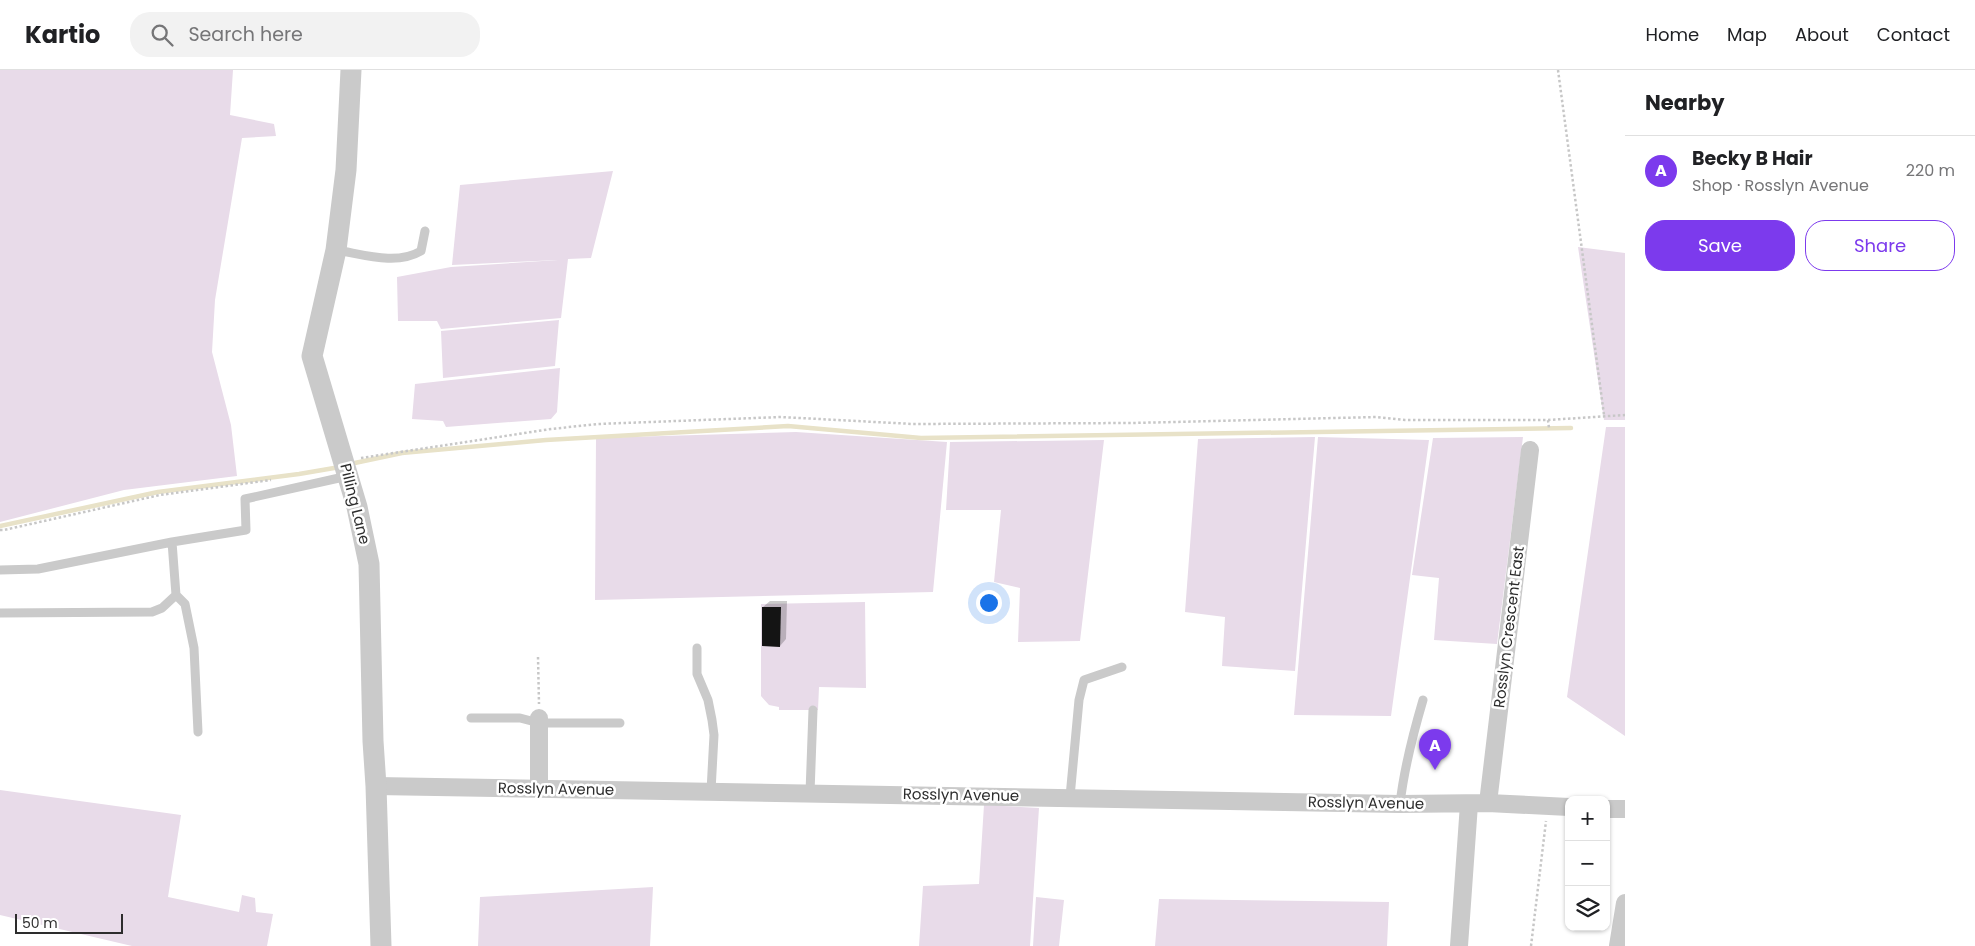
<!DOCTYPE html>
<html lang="en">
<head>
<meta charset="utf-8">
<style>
  body { margin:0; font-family:Poppins,sans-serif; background:#f2f2f2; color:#202124 }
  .controls { position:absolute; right:15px; bottom:15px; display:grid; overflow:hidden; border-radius:10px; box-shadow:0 1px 4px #0004 }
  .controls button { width:45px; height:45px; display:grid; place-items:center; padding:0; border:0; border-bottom:1px solid #e0e0e0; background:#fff; color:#202124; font:25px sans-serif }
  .scale { position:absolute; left:15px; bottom:12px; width:108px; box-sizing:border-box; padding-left:5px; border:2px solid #2d2d2d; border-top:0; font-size:14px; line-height:18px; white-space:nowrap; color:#2d2d2d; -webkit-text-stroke:4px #fff; paint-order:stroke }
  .you { position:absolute; left:988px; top:532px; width:18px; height:18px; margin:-12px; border:4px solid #fff; border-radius:50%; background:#1a73e8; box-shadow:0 0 0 8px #1a73e833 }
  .badge { display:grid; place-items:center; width:32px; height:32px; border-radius:50%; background:#7c3aed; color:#fff; font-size:16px; font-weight:700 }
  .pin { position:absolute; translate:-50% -41px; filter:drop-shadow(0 1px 2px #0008) }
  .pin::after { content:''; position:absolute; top:26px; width:18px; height:15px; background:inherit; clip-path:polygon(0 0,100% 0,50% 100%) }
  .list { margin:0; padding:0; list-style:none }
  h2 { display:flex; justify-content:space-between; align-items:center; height:65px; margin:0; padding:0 20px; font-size:21px }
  h2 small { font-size:16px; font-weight:400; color:#757577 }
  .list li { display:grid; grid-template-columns:32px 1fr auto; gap:15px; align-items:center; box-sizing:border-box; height:70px; padding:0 20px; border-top:1px solid #e0e0e0 }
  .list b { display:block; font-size:19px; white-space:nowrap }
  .list p { margin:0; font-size:16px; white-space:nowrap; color:#757577 }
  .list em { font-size:16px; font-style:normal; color:#757577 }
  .actions { display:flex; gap:10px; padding:15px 20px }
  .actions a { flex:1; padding:11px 0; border:1px solid #7c3aed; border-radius:20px; text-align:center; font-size:18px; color:#7c3aed }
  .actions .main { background:#7c3aed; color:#fff }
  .icon { flex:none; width:28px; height:28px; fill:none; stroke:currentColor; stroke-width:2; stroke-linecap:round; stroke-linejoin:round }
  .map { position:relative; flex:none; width:1625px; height:876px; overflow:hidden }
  header { display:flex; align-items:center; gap:30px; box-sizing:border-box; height:70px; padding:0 25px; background:#fff; border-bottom:1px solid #e0e0e0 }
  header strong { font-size:24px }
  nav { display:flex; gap:28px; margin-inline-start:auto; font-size:18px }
  .search { width:350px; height:45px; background:#f2f2f2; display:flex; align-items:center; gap:12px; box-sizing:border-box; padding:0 18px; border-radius:20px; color:#757577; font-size:19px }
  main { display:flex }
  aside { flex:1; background:#fff }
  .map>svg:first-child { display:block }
</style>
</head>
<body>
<header>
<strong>Kartio</strong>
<div class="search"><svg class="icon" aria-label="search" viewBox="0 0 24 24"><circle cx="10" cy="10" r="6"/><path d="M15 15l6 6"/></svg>Search here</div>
<nav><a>Home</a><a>Map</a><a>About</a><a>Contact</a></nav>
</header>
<main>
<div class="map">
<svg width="1625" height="876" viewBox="0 0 1625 876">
  <rect width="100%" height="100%" fill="#fff"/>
  <!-- green -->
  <path fill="#e8dbe9" d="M 0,0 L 233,0 L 230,45 L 274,54 L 276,66 L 242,68 L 215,230 L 212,282 L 231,355 L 237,406 L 124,420 L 0,452 Z
    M 613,101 L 591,188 L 568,189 L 561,248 L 441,259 L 437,251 L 398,251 L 397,207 L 451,197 L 558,190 L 452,195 L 460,115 Z
    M 1578,177 L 1625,183 L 1625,350 L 1604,350 Z
    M 559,250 L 555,296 L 443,308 L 441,261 Z
    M 560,298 L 557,342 L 551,349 L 446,357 L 443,351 L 412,349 L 415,314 Z
    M 1606,357 L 1625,357 L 1625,666 L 1567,627 Z
    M 796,362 L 947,372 L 933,522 L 595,530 L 596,368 Z
    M 1315,367 L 1295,601 L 1222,596 L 1225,547 L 1185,542 L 1198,369 Z
    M 1318,367 L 1429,370 L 1391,646 L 1294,645 Z
    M 1523,367 L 1497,574 L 1434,570 L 1439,508 L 1412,505 L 1433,368 Z
    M 1104,370 L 1080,571 L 1018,572 L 1020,518 L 994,512 L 1001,440 L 946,440 L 950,372 Z
    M 865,532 L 866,618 L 819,617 L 818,640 L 779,640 L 779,637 L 769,635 L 761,626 L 761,534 Z
    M 0,720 L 181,745 L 168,827 L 239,842 L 242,825 L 255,828 L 256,842 L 273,844 L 267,876 L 132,876 L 0,845 Z
    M 984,735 L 1039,738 L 1030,876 L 919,876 L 923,816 L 979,814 Z
    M 653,817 L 650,876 L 478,876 L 480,827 Z
    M 1036,827 L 1064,830 L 1059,876 L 1033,876 Z
    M 1159,829 L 1389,832 L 1387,876 L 1155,876 Z"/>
  <!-- shadow -->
  <path fill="#0003" d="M 770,531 L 787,531 L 786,569 L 780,576 L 763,537 Z"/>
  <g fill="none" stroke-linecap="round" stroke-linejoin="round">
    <!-- stream -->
    <path stroke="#e8e2c8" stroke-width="4.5" d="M 350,394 L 402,383 L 546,370 L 788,356 L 921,368 L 1571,358
      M 0,456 L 158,422 L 299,404 L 340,397"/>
  </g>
  <!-- building -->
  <path fill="#141414" d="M 762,537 L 781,537 L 780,577 L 762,576 Z"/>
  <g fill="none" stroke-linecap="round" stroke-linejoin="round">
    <!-- path -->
    <path stroke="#c7c7c7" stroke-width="2.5" stroke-dasharray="2.5 2.5" stroke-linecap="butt" d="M 1558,0 L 1604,345
      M 1548,350 L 1549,358
      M 361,388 L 551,359 L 598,354 L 781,347 L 913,354 L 1133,353 L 1376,347 L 1405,350 L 1548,350 L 1625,345
      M 0,460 L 4,460 L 160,425 L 271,410
      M 538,587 L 539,634
      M 1531,876 L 1546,751"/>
    <!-- service -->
    <path stroke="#cacaca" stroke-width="9" d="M 336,180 C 362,184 396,196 421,181 L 425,161
      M 172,472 L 176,525 L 185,534 L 194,578 L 198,662
      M 0,500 L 38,499 L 172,472 L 246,460 L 245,429 L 348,406
      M 0,543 L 152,542 L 162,538 L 176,525
      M 697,578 L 697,604 L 708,630 L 712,650 L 714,665 L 711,721
      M 471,648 L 520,648 L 539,653 L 620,653
      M 810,723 L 813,640
      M 1070,727 L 1079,630 L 1084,610 L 1122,597
      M 1400,734 C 1404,698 1413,664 1423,630"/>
    <!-- minor -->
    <path stroke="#cacaca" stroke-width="18" d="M 376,716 L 1400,734 L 1488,733 L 1569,737
      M 539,719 L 539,648
      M 1488,733 L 1530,380
      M 1606,739 L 1625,739
      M 1459,876 L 1469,734
      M 1618,876 L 1625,833"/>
    <!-- tertiary -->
    <path stroke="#cacaca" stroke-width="21" d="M 351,0 L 346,100 L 336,180 L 312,286 L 357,437 L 369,494 L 373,671 L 376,716 L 381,876"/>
  </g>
  <g text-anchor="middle" stroke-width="5" stroke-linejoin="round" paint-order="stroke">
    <!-- street labels -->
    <g font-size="15" fill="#2d2d2d" stroke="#fff">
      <text transform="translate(355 434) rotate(76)" y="5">Pilling Lane</text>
      <text transform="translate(1509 557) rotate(-83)" y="5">Rosslyn Crescent East</text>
      <text transform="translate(556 719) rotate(1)" y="5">Rosslyn Avenue</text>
      <text transform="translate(961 725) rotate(1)" y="5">Rosslyn Avenue</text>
      <text transform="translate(1366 733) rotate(1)" y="5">Rosslyn Avenue</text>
    </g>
  </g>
</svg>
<div class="controls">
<button>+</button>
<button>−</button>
<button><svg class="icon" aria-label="layers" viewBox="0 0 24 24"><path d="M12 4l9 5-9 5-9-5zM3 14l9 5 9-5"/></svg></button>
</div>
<div class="scale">50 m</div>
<div class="you"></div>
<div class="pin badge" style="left:1435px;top:700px">A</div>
</div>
<aside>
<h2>Nearby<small></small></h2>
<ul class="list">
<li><span class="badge">A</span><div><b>Becky B Hair</b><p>Shop · Rosslyn Avenue</p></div><em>220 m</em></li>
</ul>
<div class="actions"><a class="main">Save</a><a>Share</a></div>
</aside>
</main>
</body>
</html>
